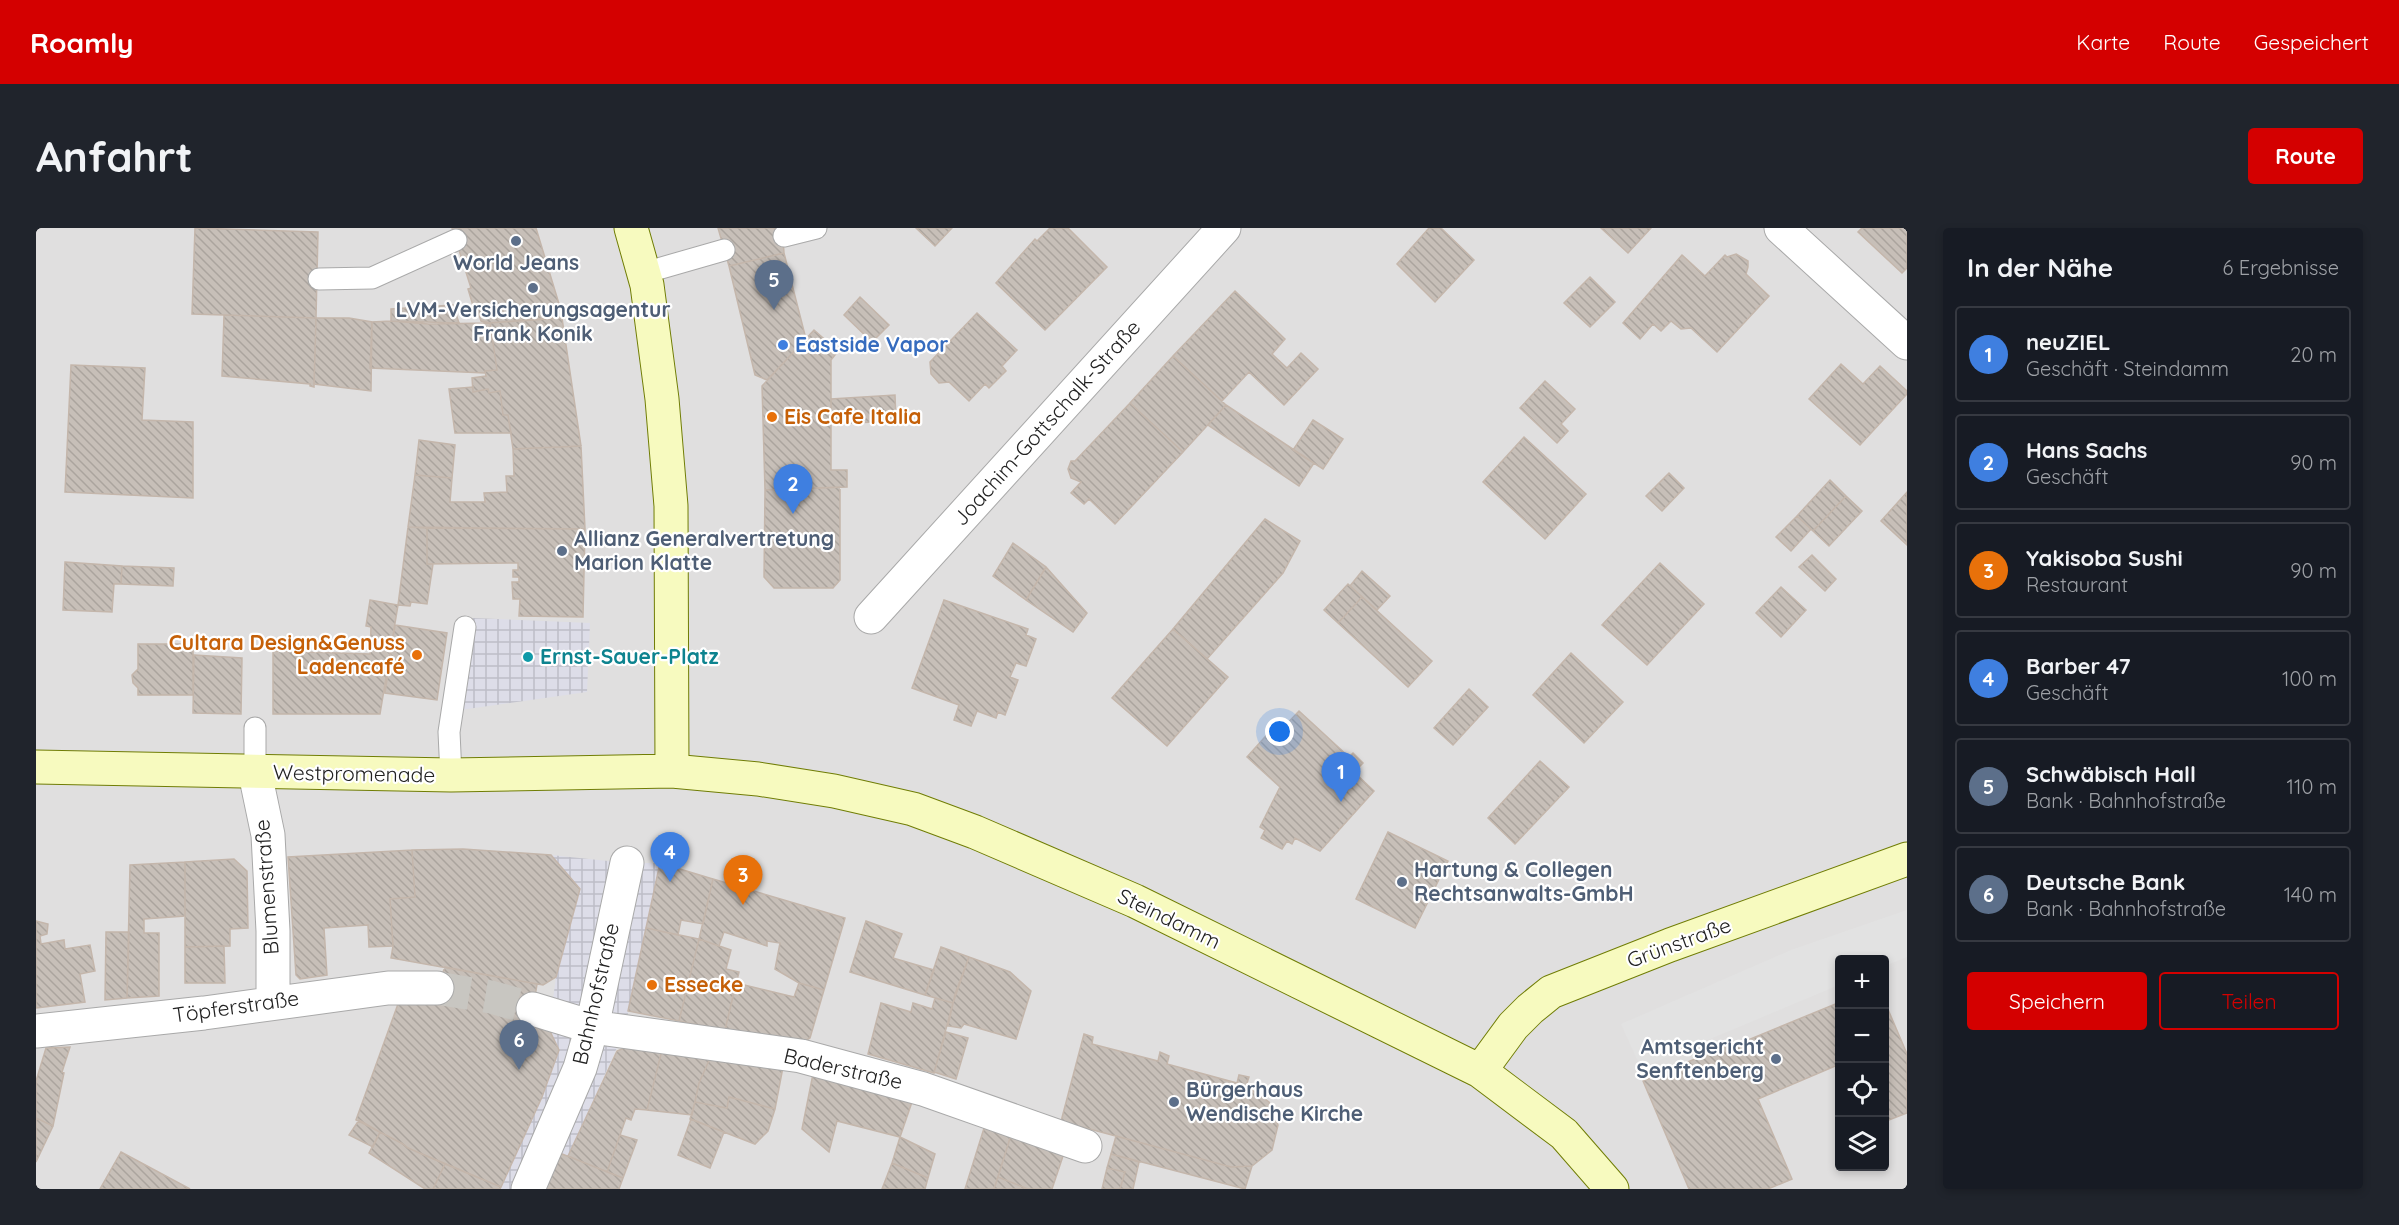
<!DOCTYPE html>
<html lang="de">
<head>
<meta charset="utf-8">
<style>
  body { margin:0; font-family:Quicksand,sans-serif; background:#20242c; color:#f1f3f6 }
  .controls { position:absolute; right:18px; bottom:18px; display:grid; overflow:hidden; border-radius:6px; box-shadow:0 3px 9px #0003 }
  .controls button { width:54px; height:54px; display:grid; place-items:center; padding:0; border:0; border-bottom:2px solid #363941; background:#171b24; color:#f1f3f6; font:30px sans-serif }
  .you { position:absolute; left:1244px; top:504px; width:21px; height:21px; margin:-15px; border:4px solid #fff; border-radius:50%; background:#1a73e8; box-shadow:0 0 0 9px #1a73e833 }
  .badge { display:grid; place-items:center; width:39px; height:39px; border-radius:50%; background:#d40000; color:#fff; font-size:20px; font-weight:700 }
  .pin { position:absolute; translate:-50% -50px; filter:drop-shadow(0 2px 3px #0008) }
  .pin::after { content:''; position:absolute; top:32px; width:21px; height:18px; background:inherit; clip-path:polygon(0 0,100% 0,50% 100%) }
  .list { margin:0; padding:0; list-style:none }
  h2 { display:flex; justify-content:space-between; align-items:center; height:78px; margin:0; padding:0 24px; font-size:26px }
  h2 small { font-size:20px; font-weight:400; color:#9ea1a6 }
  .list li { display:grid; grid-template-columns:39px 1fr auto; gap:18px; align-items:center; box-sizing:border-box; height:96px; margin:0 12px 12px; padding:0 12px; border:2px solid #363941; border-radius:6px }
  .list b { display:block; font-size:22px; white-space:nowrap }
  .list p { margin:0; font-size:20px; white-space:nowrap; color:#9ea1a6 }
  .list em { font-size:20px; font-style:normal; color:#9ea1a6 }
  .actions { display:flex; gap:12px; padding:18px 24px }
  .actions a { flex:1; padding:14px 0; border:2px solid #d40000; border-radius:6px; text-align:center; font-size:21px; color:#d40000 }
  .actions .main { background:#d40000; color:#fff }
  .icon { flex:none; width:33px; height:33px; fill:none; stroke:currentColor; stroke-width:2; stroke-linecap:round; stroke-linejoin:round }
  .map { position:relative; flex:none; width:1871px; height:961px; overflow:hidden; border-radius:6px }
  header { display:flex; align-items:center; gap:36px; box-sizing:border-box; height:84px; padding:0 30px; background:#d40000; color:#fff }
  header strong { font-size:28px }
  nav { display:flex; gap:33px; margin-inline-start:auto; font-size:21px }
  .intro { display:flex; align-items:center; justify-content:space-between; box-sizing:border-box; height:144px; padding:0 36px }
  h1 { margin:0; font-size:42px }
  .button { padding:15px 27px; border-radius:6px; background:#d40000; color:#fff; font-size:21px; font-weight:700 }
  main { display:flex; gap:36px; padding:0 36px }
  aside { flex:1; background:#171b24; border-radius:6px; box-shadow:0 3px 9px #0003 }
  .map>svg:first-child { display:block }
</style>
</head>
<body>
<header>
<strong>Roamly</strong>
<nav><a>Karte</a><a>Route</a><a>Gespeichert</a></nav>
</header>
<div class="intro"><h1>Anfahrt</h1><a class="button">Route</a></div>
<main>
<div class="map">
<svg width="1871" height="961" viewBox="0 0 1871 961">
  <defs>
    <pattern id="plaza-grid" width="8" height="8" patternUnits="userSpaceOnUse" patternTransform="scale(1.5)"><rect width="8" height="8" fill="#dddde8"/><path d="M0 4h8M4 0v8" fill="none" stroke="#bdbdc7"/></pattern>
    <pattern id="building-back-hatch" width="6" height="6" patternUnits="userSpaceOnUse" patternTransform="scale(1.5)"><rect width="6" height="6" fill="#c7bfb8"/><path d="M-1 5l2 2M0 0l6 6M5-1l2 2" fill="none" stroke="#aba49e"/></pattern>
  </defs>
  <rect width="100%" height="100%" fill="#f2efe9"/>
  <!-- residential -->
  <path fill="#e0dfdf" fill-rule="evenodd" d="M 0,0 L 1871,0 L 1871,961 L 0,961 ZM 1804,732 L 1848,732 L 1848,938 L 1804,938 Z"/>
  <!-- parking -->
  <path fill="#e2e2e2" d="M 1871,682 L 1871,729 L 1849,738 L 1848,732 L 1804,732 L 1803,757 L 1605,840 L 1585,796 L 1755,722 Z"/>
  <!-- plaza -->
  <path fill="url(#plaza-grid)" d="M 437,390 L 554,395 L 551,464 L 424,482 Z
    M 515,627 L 591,635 L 624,635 L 588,804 L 532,928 L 521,924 L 506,961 L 464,961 L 506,869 L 523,822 L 513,801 L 520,749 L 544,661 Z"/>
  <!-- building -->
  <path fill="url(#building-back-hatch)" stroke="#c4b6ab" stroke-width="1.5" d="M 159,0 L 282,4 L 280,90 L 156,86 Z
    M 416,0 L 500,0 L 527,89 L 454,95 L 445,93 L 441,80 L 438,81 L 432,61 L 435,60 Z
    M 682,0 L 760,0 L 747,10 L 748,25 L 693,38 Z
    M 880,0 L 916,0 L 899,18 Z
    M 1014,0 L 1032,0 L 1071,39 L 1009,102 L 960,55 L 999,11 L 1001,13 Z
    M 1393,0 L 1405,0 L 1438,32 L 1399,74 L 1361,36 Z
    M 1565,0 L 1615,0 L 1592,25 Z
    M 1826,0 L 1871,0 L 1871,40 L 1866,45 L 1822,4 Z
    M 748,25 L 770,111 L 731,152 L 719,147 L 693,38 Z
    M 1700,26 L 1712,33 L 1712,39 L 1710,46 L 1733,68 L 1681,124 L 1655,100 L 1645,101 L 1635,93 L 1625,103 L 1617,96 L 1604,111 L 1587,95 L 1646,27 L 1669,48 L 1689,27 L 1691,29 Z
    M 1554,49 L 1579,74 L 1554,99 L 1528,75 Z
    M 1199,63 L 1249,111 L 1236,126 L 1251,140 L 1265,125 L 1282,141 L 1248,177 L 1213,144 L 1186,173 L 1137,128 Z
    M 824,69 L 853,97 L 836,114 L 808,87 Z
    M 417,77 L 423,95 L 355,93 L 355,81 Z
    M 941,85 L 981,122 L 966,138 L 970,143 L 953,160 L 949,156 L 933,173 L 913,154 L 903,155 L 895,146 L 894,134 Z
    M 188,87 L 280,90 L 278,159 L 274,158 L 274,156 L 186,148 Z
    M 280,90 L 313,90 L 336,94 L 335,163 L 278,156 Z
    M 526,90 L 545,218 L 477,221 L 472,187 L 467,187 L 464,163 L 453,165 L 452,161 L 437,164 L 436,150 L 450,148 L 449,143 L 461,142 L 454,95 Z
    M 355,93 L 393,96 L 454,95 L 461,142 L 449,143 L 449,145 L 334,140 L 336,94 Z
    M 778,102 L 802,123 L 795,132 L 795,242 L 811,242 L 811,259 L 729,262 L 726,158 Z
    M 1137,128 L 1190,177 L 1147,224 L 1094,175 Z
    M 1805,136 L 1827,156 L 1844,138 L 1871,163 L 1871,166 L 1824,217 L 1773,171 Z
    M 35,137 L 109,140 L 106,192 L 157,194 L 157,270 L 29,264 Z
    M 1509,153 L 1539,181 L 1525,196 L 1532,203 L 1521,215 L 1484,180 Z
    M 437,159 L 437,164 L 452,161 L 453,165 L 464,163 L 467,187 L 472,187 L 475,205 L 419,205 L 413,161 Z
    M 859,167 L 860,193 L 795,196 L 795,171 Z
    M 1094,175 L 1147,224 L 1079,296 L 1053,271 L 1048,276 L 1035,265 L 1045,254 L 1035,250 L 1032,241 L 1035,233 L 1039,233 Z
    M 1190,177 L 1278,235 L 1263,258 L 1172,197 Z
    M 1277,192 L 1307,211 L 1287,241 L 1257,222 Z
    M 1488,209 L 1550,266 L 1509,311 L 1447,254 Z
    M 383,212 L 419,217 L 416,250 L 379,247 Z
    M 545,218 L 549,301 L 372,299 L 379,247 L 416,250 L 414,274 L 449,274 L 448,265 L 471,264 L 470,248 L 478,248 L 477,221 Z
    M 1633,245 L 1648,260 L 1626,283 L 1610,268 Z
    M 1794,252 L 1810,268 L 1777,303 L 1761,288 Z
    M 804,259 L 804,352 L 797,360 L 738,360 L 728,349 L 729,262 Z
    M 1871,264 L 1871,317 L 1845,293 Z
    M 1810,268 L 1826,283 L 1793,318 L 1777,303 Z
    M 1761,288 L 1775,301 L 1755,323 L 1740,309 Z
    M 1229,291 L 1264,313 L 1247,345 L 1171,431 L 1137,401 Z
    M 372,299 L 391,300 L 391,336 L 397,336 L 391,376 L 375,374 L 374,378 L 362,377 Z
    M 391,300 L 549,301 L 547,389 L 483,388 L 484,371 L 477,371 L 476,354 L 483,354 L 483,349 L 477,349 L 477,342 L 482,342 L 482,335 L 391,336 Z
    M 977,315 L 1010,339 L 990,372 L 957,348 Z
    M 1776,327 L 1800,351 L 1789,363 L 1763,339 Z
    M 29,334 L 86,338 L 85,356 L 78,356 L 76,384 L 27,382 Z
    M 1624,335 L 1668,376 L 1611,437 L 1566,397 Z
    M 86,338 L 138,340 L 137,358 L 85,356 Z
    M 1010,339 L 1051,385 L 1037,404 L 990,372 Z
    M 1326,343 L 1354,368 L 1341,382 L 1314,358 Z
    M 1312,356 L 1326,369 L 1302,395 L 1288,382 Z
    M 1745,359 L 1770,382 L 1745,409 L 1720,385 Z
    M 1326,369 L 1396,433 L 1372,459 L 1302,395 Z
    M 334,372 L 362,377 L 344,486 L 237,486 L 237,423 L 334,426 L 335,399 L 330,398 Z
    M 908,372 L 992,401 L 990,407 L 1000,411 L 990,438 L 980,435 L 974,449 L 982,452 L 969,487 L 962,484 L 960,490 L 941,483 L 935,498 L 918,492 L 923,477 L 876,460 Z
    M 359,397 L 411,405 L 401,472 L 349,465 Z
    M 1137,401 L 1192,449 L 1131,518 L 1076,470 Z
    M 102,416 L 157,416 L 157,467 L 102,467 L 102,460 L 97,455 L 96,447 L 102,441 Z
    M 1535,425 L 1587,474 L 1548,515 L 1497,467 Z
    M 158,427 L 206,430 L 205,486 L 157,485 Z
    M 1433,461 L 1452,479 L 1417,517 L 1398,500 Z
    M 1263,483 L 1313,529 L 1317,525 L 1327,535 L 1318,544 L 1338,563 L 1284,623 L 1259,610 L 1256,616 L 1251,613 L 1246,621 L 1225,610 L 1229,602 L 1224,599 L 1244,559 L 1211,529 L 1236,501 L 1241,506 Z
    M 1504,533 L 1533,559 L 1479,616 L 1452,590 Z
    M 1352,604 L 1412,633 L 1379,700 L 1320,671 Z
    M 427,621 L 515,627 L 544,661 L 520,749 L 507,757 L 355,730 L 357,718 L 354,671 L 379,669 L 376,622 Z
    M 376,622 L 379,669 L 354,671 L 357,718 L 333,719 L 332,697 L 288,700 L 291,747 L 264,751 L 260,747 L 252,629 Z
    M 198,631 L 211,643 L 212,700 L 194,701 L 194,718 L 149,719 L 149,634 Z
    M 149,634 L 149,688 L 108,691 L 108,705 L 123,705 L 123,768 L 91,770 L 94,637 Z
    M 624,635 L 677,651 L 667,696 L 645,692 L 642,707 L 610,700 Z
    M 677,651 L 809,690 L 788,762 L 763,755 L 739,741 L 744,715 L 731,713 L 731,718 L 688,704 L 683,718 L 663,711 Z
    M 0,693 L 12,696 L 11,706 L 4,708 L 5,716 L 28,712 L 29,721 L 54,717 L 59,743 L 44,746 L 49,774 L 0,780 Z
    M 830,693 L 866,706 L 857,730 L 898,742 L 889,767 L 814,744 Z
    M 610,700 L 663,711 L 643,793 L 592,783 Z
    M 70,704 L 93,704 L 91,770 L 69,772 Z
    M 663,711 L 695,722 L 690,741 L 703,744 L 689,802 L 643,793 Z
    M 188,718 L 189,755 L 149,755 L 149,719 Z
    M 905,719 L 933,729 L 917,775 L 889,767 Z
    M 933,729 L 974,744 L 995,763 L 980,811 L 928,796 L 925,800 L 912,798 L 919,766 Z
    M 409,739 L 501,756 L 495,795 L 513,801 L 523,822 L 506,869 L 465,959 L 372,920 L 367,916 L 320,892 L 362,776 L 396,771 Z
    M 700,755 L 758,769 L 763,755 L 788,762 L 774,810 L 764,816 L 689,802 Z
    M 899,770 L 917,775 L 898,845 L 832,826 L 845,775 L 875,784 L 877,775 L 896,781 Z
    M 1848,772 L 1871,826 L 1871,885 L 1848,894 Z
    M 1804,774 L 1804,836 L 1722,871 L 1756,951 L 1732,961 L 1653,961 L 1607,853 L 1699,814 L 1700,817 Z
    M 910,804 L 932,810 L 920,851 L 898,844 Z
    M 1048,806 L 1057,809 L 1056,816 L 1122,833 L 1124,824 L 1133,828 L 1131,836 L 1201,855 L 1203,847 L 1213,849 L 1210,858 L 1233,874 L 1242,897 L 1236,922 L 1216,938 L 1195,939 L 1035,896 L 1023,901 Z
    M 593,818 L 626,822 L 611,882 L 599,881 L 595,892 L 590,890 L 571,944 L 532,928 L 581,823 Z
    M 34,819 L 26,844 L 28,845 L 17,898 L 0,890 L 0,853 L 10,820 Z
    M 626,822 L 675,828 L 663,855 L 656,887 L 611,882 Z
    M 675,828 L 747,839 L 739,881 L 693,869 L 691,880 L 659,874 L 663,855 Z
    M 777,846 L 877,871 L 864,909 L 801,893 L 793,924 L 766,901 Z
    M 693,869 L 739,881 L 732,903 L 719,916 L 654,891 L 659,874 L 691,880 Z
    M 0,890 L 17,898 L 0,934 Z
    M 655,891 L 688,904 L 674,940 L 642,927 Z
    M 323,892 L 344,904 L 337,919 L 313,907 Z
    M 949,897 L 975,907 L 958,961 L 929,961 Z
    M 344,904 L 367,916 L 372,920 L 409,936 L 397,961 L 389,961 L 333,925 Z
    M 584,907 L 601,912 L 587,950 L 571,944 Z
    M 975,907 L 1026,926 L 1027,928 L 1016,961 L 992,961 L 962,949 Z
    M 1080,908 L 1195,939 L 1216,938 L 1209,961 L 1075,926 Z
    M 864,909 L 899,926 L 892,950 L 856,935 Z
    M 85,924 L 154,961 L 64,961 Z
    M 521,924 L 587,950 L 583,961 L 506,961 Z
    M 1075,926 L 1103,934 L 1097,961 L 1084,961 L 1089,944 L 1071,940 Z
    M 856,935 L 892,950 L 889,961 L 846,961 Z
    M 409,936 L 465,959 L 464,961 L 397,961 Z
    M 1071,940 L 1089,944 L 1084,961 L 1066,961 Z
    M 962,949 L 992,961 L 958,961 Z"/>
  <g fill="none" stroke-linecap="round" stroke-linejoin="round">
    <!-- street-tunnel -->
    <path stroke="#c8c6c1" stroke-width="33" stroke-dasharray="33 16" stroke-linecap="butt" d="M 401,760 L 455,769 L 497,781"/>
    <defs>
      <path id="lane" d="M 748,8 L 780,0
        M 608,45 L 688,22
        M 283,51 L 336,50 L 420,12
        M 219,545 L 219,500
        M 415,547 L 413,504 L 429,399"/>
      <path id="street" d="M 1745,0 L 1871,115
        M 835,389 L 1188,0
        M 219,545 L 232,607 L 237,703 L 237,774
        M 497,781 L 556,799 L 765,828 L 887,861 L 1049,918
        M 0,803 L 168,785 L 352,760 L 401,760
        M 492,961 L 544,840 L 556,799 L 591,635"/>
      <path id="secondary" d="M 595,0 L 611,57 L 626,171 L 635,278 L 636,543
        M 0,539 L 415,547 L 636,543 L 722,551 L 798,563 L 877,581 L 939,604 L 1099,673 L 1444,843 L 1528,906 L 1576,961
        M 1444,843 L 1477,798 L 1494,781 L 1515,764 L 1634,717 L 1871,631"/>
    </defs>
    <!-- lane casing -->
    <use href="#lane" stroke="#a9a9a9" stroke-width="23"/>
    <!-- street casing -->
    <use href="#street" stroke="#a9a9a9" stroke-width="35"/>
    <!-- secondary casing -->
    <use href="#secondary" stroke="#707d05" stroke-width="35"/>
    <!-- lane -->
    <use href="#lane" stroke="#fff" stroke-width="21"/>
    <!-- street -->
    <use href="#street" stroke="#fff" stroke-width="33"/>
    <!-- secondary -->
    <use href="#secondary" stroke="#f7fabf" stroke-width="33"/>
  </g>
  <!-- markers -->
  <g fill="#5c6f8a" stroke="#fff" stroke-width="2">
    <circle cx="480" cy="13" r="6"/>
    <circle cx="497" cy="60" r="6"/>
    <circle cx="526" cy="323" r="6"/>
    <circle cx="1366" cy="654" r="6"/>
    <circle cx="1740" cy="831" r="6"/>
    <circle cx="1138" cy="874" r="6"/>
  </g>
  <circle fill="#3f7fe0" stroke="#fff" stroke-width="2" cx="747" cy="117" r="6"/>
  <g fill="#e8710a" stroke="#fff" stroke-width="2">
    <circle cx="736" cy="189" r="6"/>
    <circle cx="381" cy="427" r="6"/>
    <circle cx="616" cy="757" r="6"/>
  </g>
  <circle fill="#0f9aa8" stroke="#fff" stroke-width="2" cx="492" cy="429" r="6"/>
  <g text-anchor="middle" stroke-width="4.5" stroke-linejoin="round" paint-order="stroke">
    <!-- service labels -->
    <g font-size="21" font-weight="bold" fill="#4e5e75" stroke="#fff" text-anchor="start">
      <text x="480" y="42" text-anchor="middle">World Jeans</text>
      <text x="497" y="89" text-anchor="middle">LVM-Versicherungsagentur<tspan x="497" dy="24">Frank Konik</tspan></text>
      <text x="538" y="318">Allianz Generalvertretung<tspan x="538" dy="24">Marion Klatte</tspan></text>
      <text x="1378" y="649">Hartung &amp; Collegen<tspan x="1378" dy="24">Rechtsanwalts-GmbH</tspan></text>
      <text x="1728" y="826" text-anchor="end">Amtsgericht<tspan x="1728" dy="24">Senftenberg</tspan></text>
      <text x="1150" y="869">Bürgerhaus<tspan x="1150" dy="24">Wendische Kirche</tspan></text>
    </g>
    <!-- shop labels -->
    <g font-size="21" font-weight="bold" fill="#366cbe" stroke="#fff" text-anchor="start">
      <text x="759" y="124">Eastside Vapor</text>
    </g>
    <!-- food labels -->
    <g font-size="21" font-weight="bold" fill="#c56008" stroke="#fff" text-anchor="start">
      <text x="748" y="196">Eis Cafe Italia</text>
      <text x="369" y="422" text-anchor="end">Cultara Design&amp;Genuss<tspan x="369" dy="24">Ladencafé</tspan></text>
      <text x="628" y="764">Essecke</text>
    </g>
    <!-- street labels -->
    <g font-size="21" fill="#222" stroke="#fff">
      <text transform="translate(1011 195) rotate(-48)" y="7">Joachim-Gottschalk-Straße</text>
      <text transform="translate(318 546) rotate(1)" y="7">Westpromenade</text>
      <text transform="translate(231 659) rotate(-94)" y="7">Blumenstraße</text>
      <text transform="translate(1133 691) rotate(26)" y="7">Steindamm</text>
      <text transform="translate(1643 715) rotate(-20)" y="7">Grünstraße</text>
      <text transform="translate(560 766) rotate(-77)" y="7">Bahnhofstraße</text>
      <text transform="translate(200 779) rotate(-8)" y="7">Töpferstraße</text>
      <text transform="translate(807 841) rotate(13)" y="7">Baderstraße</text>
    </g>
    <!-- culture labels -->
    <g font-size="21" font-weight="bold" fill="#0d838f" stroke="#fff" text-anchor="start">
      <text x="504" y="436">Ernst-Sauer-Platz</text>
    </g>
  </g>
</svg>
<div class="controls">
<button>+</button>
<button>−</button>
<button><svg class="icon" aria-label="locate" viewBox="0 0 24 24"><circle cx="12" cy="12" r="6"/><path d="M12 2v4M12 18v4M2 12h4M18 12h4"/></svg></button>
<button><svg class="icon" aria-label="layers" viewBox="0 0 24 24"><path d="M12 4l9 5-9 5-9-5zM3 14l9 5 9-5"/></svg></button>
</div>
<div class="you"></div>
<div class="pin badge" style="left:1305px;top:574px;background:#3f7fe0">1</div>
<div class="pin badge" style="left:757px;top:286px;background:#3f7fe0">2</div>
<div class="pin badge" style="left:707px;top:677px;background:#e8710a">3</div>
<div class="pin badge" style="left:634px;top:654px;background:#3f7fe0">4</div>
<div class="pin badge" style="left:738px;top:82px;background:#5c6f8a">5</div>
<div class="pin badge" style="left:483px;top:842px;background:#5c6f8a">6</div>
</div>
<aside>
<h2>In der Nähe<small>6 Ergebnisse</small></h2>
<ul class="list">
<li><span class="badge" style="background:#3f7fe0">1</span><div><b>neuZIEL</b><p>Geschäft · Steindamm</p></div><em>20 m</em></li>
<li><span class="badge" style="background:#3f7fe0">2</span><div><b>Hans Sachs</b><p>Geschäft</p></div><em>90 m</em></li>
<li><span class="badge" style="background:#e8710a">3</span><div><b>Yakisoba Sushi</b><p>Restaurant</p></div><em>90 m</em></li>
<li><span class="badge" style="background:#3f7fe0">4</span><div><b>Barber 47</b><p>Geschäft</p></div><em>100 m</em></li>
<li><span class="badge" style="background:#5c6f8a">5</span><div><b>Schwäbisch Hall</b><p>Bank · Bahnhofstraße</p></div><em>110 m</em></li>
<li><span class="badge" style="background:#5c6f8a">6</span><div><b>Deutsche Bank</b><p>Bank · Bahnhofstraße</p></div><em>140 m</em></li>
</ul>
<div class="actions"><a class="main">Speichern</a><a>Teilen</a></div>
</aside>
</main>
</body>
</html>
